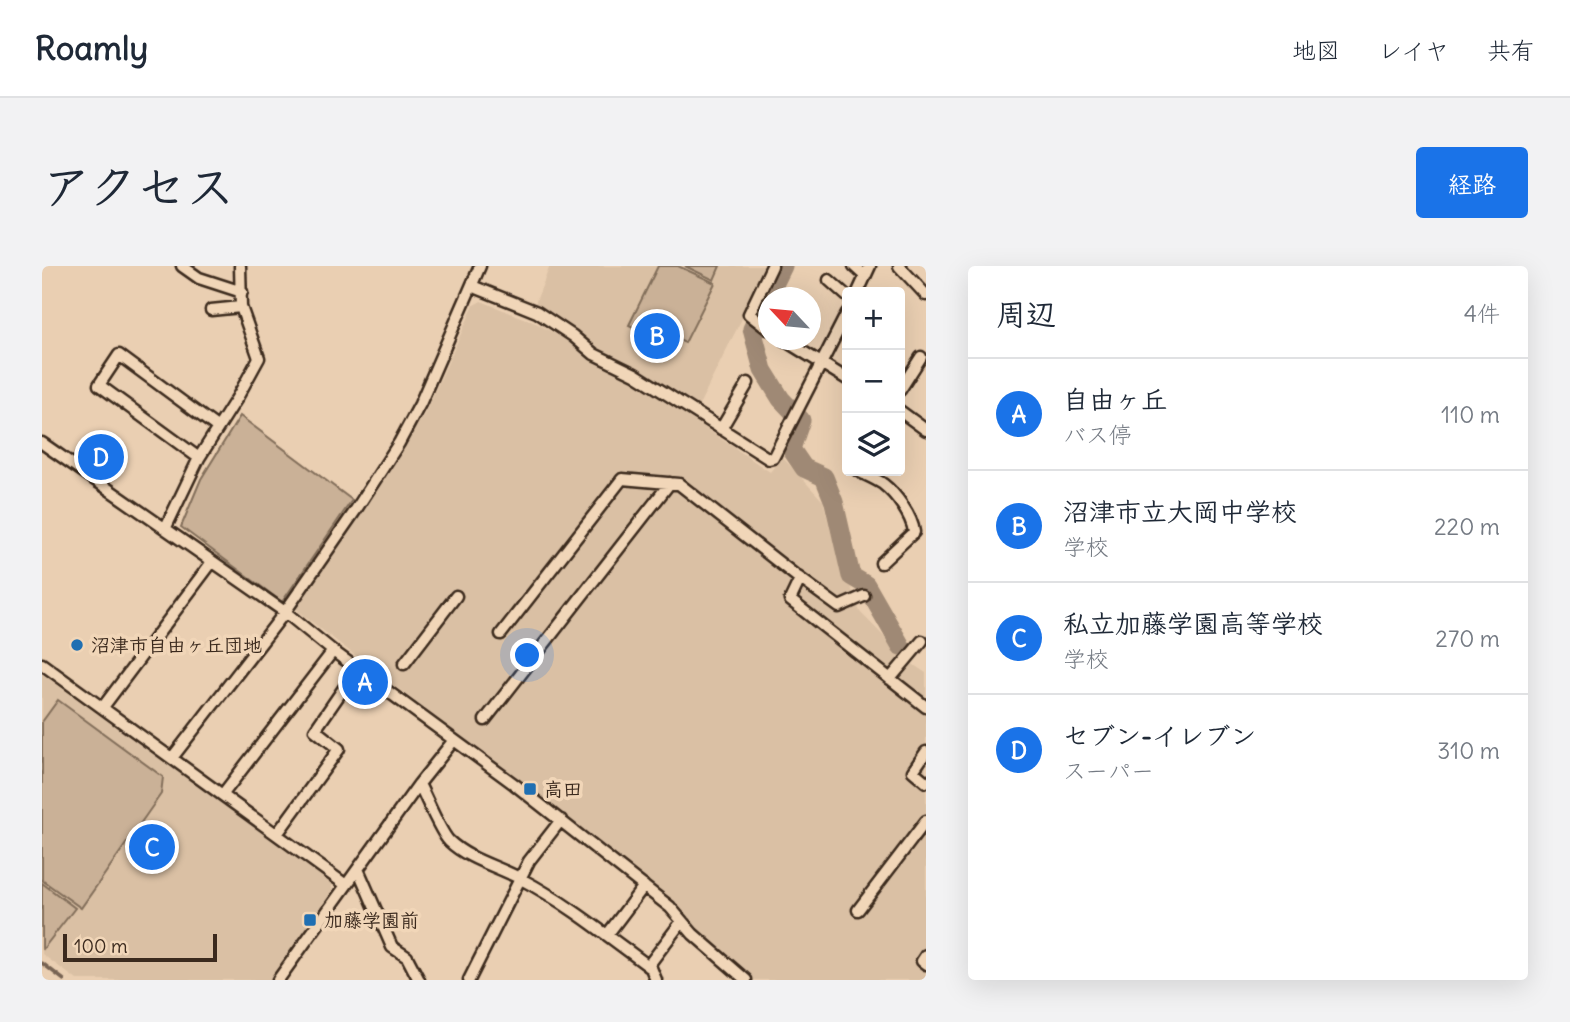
<!DOCTYPE html>
<html lang="ja">
<head>
<meta charset="utf-8">
<style>
  body { margin:0; font-family:Delius,"Klee One",sans-serif; background:#f2f2f3; color:#1f2937 }
  .controls { position:absolute; right:21px; top:21px; display:grid; overflow:hidden; border-radius:7px; box-shadow:0 7px 28px #0002 }
  .controls button { width:63px; height:63px; display:grid; place-items:center; padding:0; border:0; border-bottom:2px solid #e0e1e3; background:#fff; color:#1f2937; font:35px sans-serif }
  .compass { position:absolute; left:716px; top:21px; width:63px; height:63px; border-radius:50%; background:#fff; box-shadow:0 7px 28px #0002; rotate:296deg }
  .scale { position:absolute; left:21px; bottom:18px; width:154px; box-sizing:border-box; padding-left:7px; border:4px solid #3b2a1e; border-top:0; font-size:19px; line-height:24px; white-space:nowrap; color:#3b2a1e; -webkit-text-stroke:5px #f1d6b8; paint-order:stroke }
  .you { position:absolute; left:486px; top:390px; width:24px; height:24px; margin:-18px; border:5px solid #fff; border-radius:50%; background:#1a73e8; box-shadow:0 0 0 10px #1a73e833 }
  .badge { display:grid; place-items:center; width:46px; height:46px; border-radius:50%; background:#1a73e8; color:#fff; font-size:23px; font-weight:700 }
  .pin { position:absolute; translate:-50% -50%; border:4px solid #fff; box-shadow:0 2px 7px #0006 }
  .list { margin:0; padding:0; list-style:none }
  h2 { display:flex; justify-content:space-between; align-items:center; height:91px; margin:0; padding:0 28px; font-size:30px }
  h2 small { font-size:23px; font-weight:400; color:#747a83 }
  .list li { display:grid; grid-template-columns:46px 1fr auto; gap:21px; align-items:center; box-sizing:border-box; height:112px; padding:0 28px; border-top:2px solid #e0e1e3 }
  .list b { display:block; font-size:26px; white-space:nowrap }
  .list p { margin:0; font-size:23px; white-space:nowrap; color:#747a83 }
  .list em { font-size:23px; font-style:normal; color:#747a83 }
  .icon { flex:none; width:38px; height:38px; fill:none; stroke:currentColor; stroke-width:2; stroke-linecap:round; stroke-linejoin:round }
  .map { position:relative; flex:none; width:884px; height:714px; overflow:hidden; border-radius:7px }
  header { display:flex; align-items:center; gap:42px; box-sizing:border-box; height:98px; padding:0 35px; background:#fff; border-bottom:2px solid #e0e1e3 }
  header strong { font-size:33px }
  nav { display:flex; gap:38px; margin-inline-start:auto; font-size:24px }
  .intro { display:flex; align-items:center; justify-content:space-between; box-sizing:border-box; height:168px; padding:0 42px }
  h1 { margin:0; font-size:49px }
  .button { padding:18px 32px; border-radius:7px; background:#1a73e8; color:#fff; font-size:24px; font-weight:700 }
  main { display:flex; gap:42px; padding:0 42px }
  aside { flex:1; background:#fff; border-radius:7px; box-shadow:0 7px 28px #0002 }
  .map>svg:first-child { display:block }
</style>
</head>
<body>
<header>
<strong>Roamly</strong>
<nav><a>地図</a><a>レイヤ</a><a>共有</a></nav>
</header>
<div class="intro"><h1>アクセス</h1><a class="button">経路</a></div>
<main>
<div class="map">
<svg width="884" height="714" viewBox="0 0 884 714">
  <rect width="100%" height="100%" fill="#eacfb2"/>
  <filter id="ink" filterUnits="userSpaceOnUse"><feTurbulence type="fractalNoise" baseFrequency=".0143" numOctaves="2"/><feDisplacementMap in="SourceGraphic" scale="14" xChannelSelector="R" yChannelSelector="G"/><feConvolveMatrix kernelMatrix="1 2 1 2 8 2 1 2 1" color-interpolation-filters="sRGB"/></filter>
  <g filter="url(#ink)">
    <!-- built -->
    <path fill="#dac0a4" d="M 508,0 L 726,0 L 655,143 L 596,104 L 555,85 L 523,56 L 492,40 Z
      M 439,35 L 496,58 L 529,77 L 548,94 L 591,113 L 728,206 L 740,191 L 781,235 L 790,269 L 818,346 L 866,395 L 884,407 L 884,714 L 710,714 L 691,693 L 654,663 L 632,638 L 523,551 L 258,347 L 251,338 L 382,149 L 432,39 Z
      M 0,408 L 290,617 L 290,630 L 230,714 L 35,714 L 0,688 Z"/>
    <!-- green -->
    <path fill="#cab197" stroke="#826e5a" stroke-width="2" d="M 616,0 L 636,0 L 673,17 L 643,77 L 624,68 L 620,74 L 587,59 Z
      M 643,0 L 678,0 L 672,14 Z
      M 198,150 L 310,234 L 240,336 L 139,261 L 159,213 Z
      M 16,434 L 121,511 L 119,528 L 39,642 L 0,614 L 0,456 Z
      M 0,617 L 33,642 L 1,683 L 0,682 Z"/>
    <g fill="none" stroke-linecap="round" stroke-linejoin="round">
      <!-- stream -->
      <path stroke="#776352" stroke-width="3.5" d="M 0,697 L 22,714"/>
      <!-- river -->
      <path stroke="#9f8974" stroke-width="19" d="M 741,0 L 710,63 L 721,104 L 739,133 L 759,154 L 749,183 L 762,202 L 782,211 L 792,236 L 809,310 L 824,319 L 859,380"/>
      <defs>
        <path id="minor" d="M 140,0 L 157,12 L 200,26
          M 812,0 L 823,10
          M 857,0 L 884,29
          M 787,14 L 805,30
          M 430,20 L 495,46 L 531,70 L 552,88 L 593,108 L 727,193 L 731,192 L 805,47
          M 816,26 L 828,0
          M 169,44 L 199,41
          M 726,63 L 707,48 L 730,0
          M 742,74 L 805,113
          M 858,124 L 879,91
          M 858,145 L 884,164
          M 679,163 L 706,117
          M 0,177 L 243,346 L 291,385 L 472,518 L 628,641 L 651,668 L 704,714
          M 157,192 L 57,119 L 77,89 L 176,162
          M 816,205 C 824,209 834,213 841,218 C 854,228 870,250 872,266 L 839,297
          M 124,261 L 157,192 L 195,132 L 217,92 L 199,41 L 198,0
          M 756,311 L 797,341 L 822,330
          M 459,368 L 580,213 L 637,218 L 758,313 L 748,334 L 884,441
          M 0,398 L 304,619
          M 362,398 L 414,330
          M 848,413 L 880,375
          M 61,441 L 170,296
          M 443,454 L 628,217
          M 884,486 L 871,505 L 884,516
          M 130,492 L 243,346 L 313,245 L 357,177 L 378,138 L 438,0
          M 377,518 C 384,531 398,566 407,575 C 427,594 455,600 479,613 C 525,637 567,671 609,702 L 614,714
          M 181,528 L 291,385
          M 235,568 L 297,483 L 273,464 L 315,403
          M 316,603 L 350,681 L 365,691 L 377,714
          M 816,644 L 884,555
          M 565,669 L 602,620
          M 884,689 L 880,695 L 884,698
          M 606,700 L 640,655
          M 236,714 L 377,518 L 412,474
          M 427,714 L 487,595 L 519,554"/>
      </defs>
      <!-- minor casing -->
      <use href="#minor" stroke="#3b2a1e" stroke-width="15"/>
      <!-- minor -->
      <use href="#minor" stroke="#f1d6b8" stroke-width="10"/>
    </g>
  </g>
  <!-- markers -->
  <g fill="#1f6fb2" stroke="#f1d6b8" stroke-width="2.5">
    <circle cx="35" cy="379" r="7"/>
    <rect x="481" y="516" width="14" height="14" rx="3.5"/>
    <rect x="261" y="647" width="14" height="14" rx="3.5"/>
  </g>
  <g text-anchor="middle" stroke-width="7" stroke-linejoin="round" paint-order="stroke">
    <!-- poi labels -->
    <g font-size="19" font-weight="bold" fill="#3b2a1e" stroke="#f1d6b8" text-anchor="start">
      <text x="49" y="386">沼津市自由ヶ丘団地</text>
      <text x="502" y="530">高田</text>
      <text x="282" y="661">加藤学園前</text>
    </g>
  </g>
</svg>
<div class="controls">
<button>+</button>
<button>−</button>
<button><svg class="icon" aria-label="layers" viewBox="0 0 24 24"><path d="M12 4l9 5-9 5-9-5zM3 14l9 5 9-5"/></svg></button>
</div>
<svg class="compass" viewBox="-18 -18 36 36"><path d="M0-13l5 13h-10z" fill="#e53935"/><path d="M0 13l5-13h-10z" fill="#747a83"/></svg>
<div class="scale">100 m</div>
<div class="you"></div>
<div class="pin badge" style="left:323px;top:416px">A</div>
<div class="pin badge" style="left:615px;top:70px">B</div>
<div class="pin badge" style="left:110px;top:581px">C</div>
<div class="pin badge" style="left:59px;top:191px">D</div>
</div>
<aside>
<h2>周辺<small>4件</small></h2>
<ul class="list">
<li><span class="badge">A</span><div><b>自由ヶ丘</b><p>バス停</p></div><em>110 m</em></li>
<li><span class="badge">B</span><div><b>沼津市立大岡中学校</b><p>学校</p></div><em>220 m</em></li>
<li><span class="badge">C</span><div><b>私立加藤学園高等学校</b><p>学校</p></div><em>270 m</em></li>
<li><span class="badge">D</span><div><b>セブン-イレブン</b><p>スーパー</p></div><em>310 m</em></li>
</ul>
</aside>
</main>
</body>
</html>
